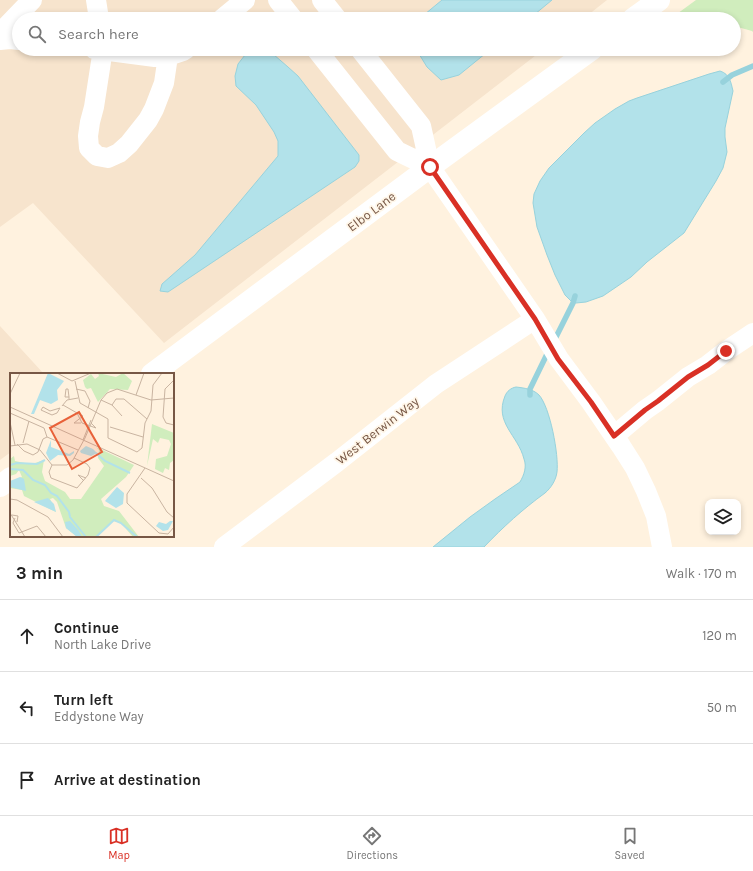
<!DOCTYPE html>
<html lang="en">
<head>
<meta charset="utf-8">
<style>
  body { margin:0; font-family:Karla,sans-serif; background:#f2f2f2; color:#222 }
  .controls { position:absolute; right:12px; bottom:12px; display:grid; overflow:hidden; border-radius:8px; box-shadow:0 2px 6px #0003 }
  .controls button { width:36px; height:36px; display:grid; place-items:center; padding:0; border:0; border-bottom:1px solid #e0e0e0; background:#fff; color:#222; font:20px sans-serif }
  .stop { position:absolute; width:12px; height:12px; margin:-9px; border:3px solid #d93025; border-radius:50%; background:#fff }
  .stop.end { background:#d93025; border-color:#fff; box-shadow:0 1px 4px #0008 }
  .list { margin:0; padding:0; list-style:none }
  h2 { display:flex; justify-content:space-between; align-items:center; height:52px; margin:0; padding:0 16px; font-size:17px }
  h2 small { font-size:13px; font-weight:400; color:#767676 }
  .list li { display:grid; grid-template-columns:26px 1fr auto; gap:12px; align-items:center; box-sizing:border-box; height:72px; padding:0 16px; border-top:1px solid #e0e0e0 }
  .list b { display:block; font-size:15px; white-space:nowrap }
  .list p { margin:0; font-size:13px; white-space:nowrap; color:#767676 }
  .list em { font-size:13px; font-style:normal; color:#767676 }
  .icon { flex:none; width:22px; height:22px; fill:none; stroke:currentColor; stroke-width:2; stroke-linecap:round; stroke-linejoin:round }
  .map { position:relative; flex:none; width:753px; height:547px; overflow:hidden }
  .search { position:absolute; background:#fff; box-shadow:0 2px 6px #0003; left:12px; right:12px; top:12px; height:44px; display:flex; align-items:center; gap:10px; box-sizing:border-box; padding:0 14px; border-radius:22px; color:#767676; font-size:15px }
  .sheet { height:268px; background:#fff }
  nav { display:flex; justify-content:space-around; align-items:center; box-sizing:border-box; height:56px; border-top:1px solid #e0e0e0; background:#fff; font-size:11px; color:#767676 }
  nav a { display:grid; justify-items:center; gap:2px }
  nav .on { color:#d93025 }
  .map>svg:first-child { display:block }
</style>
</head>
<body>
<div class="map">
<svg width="753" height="547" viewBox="0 0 753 547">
  <rect width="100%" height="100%" fill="#fff2df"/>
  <!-- residential -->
  <path fill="#f7e4cd" d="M 0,0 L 607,0 L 583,19 L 19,19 L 19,49 L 544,49 L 164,343 L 33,203 L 0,227 Z
    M 0,326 L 44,374 L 11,374 L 11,452 L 0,460 Z"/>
  <!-- green -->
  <path fill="#d0edbd" d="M 696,0 L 753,0 L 753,32 L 752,31 L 734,26 L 734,19 L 707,19 L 704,18 L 702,19 L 670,19 Z"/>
  <!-- water -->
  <path fill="#b2e2ea" stroke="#97d2dc" d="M 442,0 L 552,0 L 529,19 L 419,19 Z
    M 416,49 L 491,49 L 459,75 L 441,80 L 427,67 Z
    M 260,50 L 273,54 L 288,67 L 298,76 L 359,155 L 359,161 L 355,167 L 168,292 L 160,291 L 162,284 L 195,255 L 278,156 L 278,141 L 274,132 L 256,105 L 236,86 L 235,76 L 238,64 L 245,55 Z
    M 720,71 C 730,74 731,83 733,91 L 725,128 L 725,137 L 727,152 L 723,168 L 716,181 L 684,233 L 647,262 L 631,277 L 603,296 L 586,302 L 576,303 L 573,303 L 565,295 L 555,275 L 547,255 L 537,227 L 533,203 L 534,194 L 540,181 L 549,168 L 584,133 L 595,123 L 615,109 L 629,101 L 637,98 L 709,74 Z
    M 516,387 C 524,388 533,389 539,395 C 550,407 559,455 557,472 C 556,480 551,488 545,493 C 523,509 503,527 484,547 L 433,547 L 470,517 L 495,499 L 520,482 C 524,475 527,467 524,459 C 518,435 494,423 505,396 C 507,391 511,388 516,387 Z"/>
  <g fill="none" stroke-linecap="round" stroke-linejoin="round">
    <!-- stream -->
    <path stroke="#97d2dc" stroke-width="5.5" d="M 723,82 L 732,75 L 753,66
      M 554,341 L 573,303 L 575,296
      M 530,395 L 530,389 L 549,350"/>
    <!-- minor -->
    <path stroke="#fff" stroke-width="20" d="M 96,0 L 99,19
      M 278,0 L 293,19
      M 322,0 L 337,19
      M 222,19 L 245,0
      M 0,33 L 32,0
      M 0,40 L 10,39 L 19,40
      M 94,49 L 155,57 L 168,56 L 183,51 L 186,49
      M 103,49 L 94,107 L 90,122 L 88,136 L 89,148 L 97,156 L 108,158 L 119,153 L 129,144 L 148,120 L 154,109 L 164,83 L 168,56
      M 316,49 L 397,151 L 430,167
      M 360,49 L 421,126 L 430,167 L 535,319 L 559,359 L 591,402 L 621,446 L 635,468 L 646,491 L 656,516 L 662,547
      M 614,436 L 645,410 L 658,401 L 688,377 L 708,365 L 726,351 L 753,333
      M 224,547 L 337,462 L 436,384 L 535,319"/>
    <!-- tertiary -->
    <path stroke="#fff" stroke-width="22" d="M 633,19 L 659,0
      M 152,374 L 430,167 L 592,49
      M 0,486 L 11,478"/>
  </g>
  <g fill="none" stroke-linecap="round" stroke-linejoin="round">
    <!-- route -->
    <path stroke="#d93025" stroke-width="5" d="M 430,167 L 535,319 L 558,359 L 591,402 L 614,436 L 645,410 L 658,401 L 688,377 L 708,365 L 726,351"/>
  </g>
  <g text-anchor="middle" stroke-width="3.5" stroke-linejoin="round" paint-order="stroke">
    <!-- street labels -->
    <g font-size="13" fill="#775745" stroke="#fff6e8">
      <text transform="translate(371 211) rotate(-37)" y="5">Elbo Lane</text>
      <text transform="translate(377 430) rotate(-38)" y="5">West Berwin Way</text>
    </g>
  </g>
  <!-- overview -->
  <g transform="translate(10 373)">
    <rect width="164" height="164" fill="#fff2df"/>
    <path d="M 88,0 L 106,4 L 113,0 L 122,8 L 118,17 L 100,16 L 88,29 L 81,15 L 77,16 L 75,14 L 73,7 L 81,1 L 85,6 L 89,3 ZM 142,51 L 164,60 L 164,87 L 160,90 L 159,97 L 155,95 L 153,100 L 145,96 L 146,86 L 157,83 L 161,71 L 159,67 L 150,65 L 148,70 L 143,66 L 137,93 ZM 86,74 L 124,92 L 116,104 L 91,126 L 94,133 L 109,138 L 129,164 L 123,164 L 111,150 L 103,148 L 86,164 L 68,164 L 56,155 L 47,129 L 43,125 L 40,126 L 46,139 L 14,123 L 12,117 L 0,115 L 0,109 L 12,104 L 9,97 L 6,101 L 0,103 L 0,86 L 4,83 L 5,88 L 15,90 L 25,90 L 34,87 L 32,99 L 35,108 L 55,119 L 60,126 L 71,126 L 94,93 L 88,85 L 89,77 Z" fill="#d0edbd"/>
    <path d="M 38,0 L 54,8 L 47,17 L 48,27 L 41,31 L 30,27 L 24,41 L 21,41 ZM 41,67 L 41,74 L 59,81 L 64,78 L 64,80 L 60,83 L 48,82 L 40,88 L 36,80 ZM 76,73 L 83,76 L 87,80 L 81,83 L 71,80 L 70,78 ZM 10,104 L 14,106 L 16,118 L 0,114 L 0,108 ZM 107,114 L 114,120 L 113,131 L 106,135 L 95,128 ZM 38,125 L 44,131 L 46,139 L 24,129 ZM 60,148 L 69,158 L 72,164 L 67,164 L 56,155 L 55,149 ZM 160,148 L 163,148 L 158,157 L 153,158 L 146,153 L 149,149 L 156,151 Z" fill="#b2e2ea"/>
    <path fill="none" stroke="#b2e2ea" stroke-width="2" d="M 86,80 L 95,88 L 120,100M 0,92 L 7,90 L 27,91 L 35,87M 0,96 L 13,97 L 23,107 L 35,112 L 41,120 L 47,123 L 59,139 L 60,144 L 76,164M 86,164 L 104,147 L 111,150 L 127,164"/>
    <path fill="none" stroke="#c9b4a1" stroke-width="1" d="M 47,0 L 62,8 L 81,0M 164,7 L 155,16 L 153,44 L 156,50 L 164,52M 65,8 L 70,30 L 98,46 L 98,65 L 127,79 L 132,75 L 135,50 L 141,38 L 143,12 L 152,0M 66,16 L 75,18 L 80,28 L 78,35M 0,21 L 10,0M 126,22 L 134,0M 59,24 L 55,24 L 56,16 L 58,16 L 59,24 L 59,26M 91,27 L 97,20 L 107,16 L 141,27 L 164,25M 91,27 L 102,32 L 112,43M 53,32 L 67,40 L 72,50 L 86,55 L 81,50M 102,32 L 106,26 L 114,26 L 137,46M 52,33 L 57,27 L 68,25M 0,34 L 164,108M 33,34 L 40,38 L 50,35 L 47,40 L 42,42 L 31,37 ZM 0,40 L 34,55 L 37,64M 67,40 L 73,43 L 64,50 L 71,50M 0,49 L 5,72M 100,54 L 133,64M 37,64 L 68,77M 73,67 L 81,47M 13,70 L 19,48M 7,71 L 14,78 L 23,82 L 28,79 L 33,66 L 37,64M 0,73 L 17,71 L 30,77 L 42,92 L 57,92 L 63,87 L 75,65 L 91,27M 42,92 L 39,99 L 41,105 L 67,115 L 78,102 L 80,95 L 77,91 L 64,85M 135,95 L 117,121 L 117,130 L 149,160 L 158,161 L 164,154M 131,105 L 142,115 L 157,139 L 164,145M 74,108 L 68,102 L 76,105M 0,126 L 7,127 L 38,144 L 53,164M 0,140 L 15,164M 2,142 L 8,143 L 7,149M 5,145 L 3,150 L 9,160 L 27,153 L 36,164"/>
    <path fill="#e86139" fill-opacity="0.15" stroke="#e86139" stroke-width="2" d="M 69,39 L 92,79 L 62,96 L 40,55 Z"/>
    <rect width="164" height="164" fill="none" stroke="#775745" stroke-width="2"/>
  </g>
</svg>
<div class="controls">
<button><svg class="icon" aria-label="layers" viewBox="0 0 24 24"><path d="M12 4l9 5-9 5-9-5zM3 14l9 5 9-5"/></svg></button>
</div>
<div class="stop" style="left:430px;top:167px"></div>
<div class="stop end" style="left:726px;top:351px"></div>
<div class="search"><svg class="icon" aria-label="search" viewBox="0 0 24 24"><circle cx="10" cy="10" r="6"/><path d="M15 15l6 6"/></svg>Search here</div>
</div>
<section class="sheet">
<h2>3 min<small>Walk · 170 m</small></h2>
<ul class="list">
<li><svg class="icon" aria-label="ahead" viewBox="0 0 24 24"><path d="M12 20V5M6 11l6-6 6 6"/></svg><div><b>Continue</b><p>North Lake Drive</p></div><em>120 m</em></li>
<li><svg class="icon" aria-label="left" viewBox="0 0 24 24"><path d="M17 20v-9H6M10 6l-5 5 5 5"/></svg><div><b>Turn left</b><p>Eddystone Way</p></div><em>50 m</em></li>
<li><svg class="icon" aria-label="arrive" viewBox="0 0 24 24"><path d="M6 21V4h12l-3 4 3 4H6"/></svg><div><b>Arrive at destination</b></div></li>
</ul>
</section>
<nav>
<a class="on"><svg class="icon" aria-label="map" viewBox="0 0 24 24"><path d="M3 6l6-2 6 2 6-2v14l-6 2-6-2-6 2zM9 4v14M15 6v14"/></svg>Map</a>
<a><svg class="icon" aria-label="directions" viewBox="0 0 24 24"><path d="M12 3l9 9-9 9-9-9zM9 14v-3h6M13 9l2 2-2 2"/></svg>Directions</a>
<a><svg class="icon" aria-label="saved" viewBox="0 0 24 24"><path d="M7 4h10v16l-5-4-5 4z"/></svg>Saved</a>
</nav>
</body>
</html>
